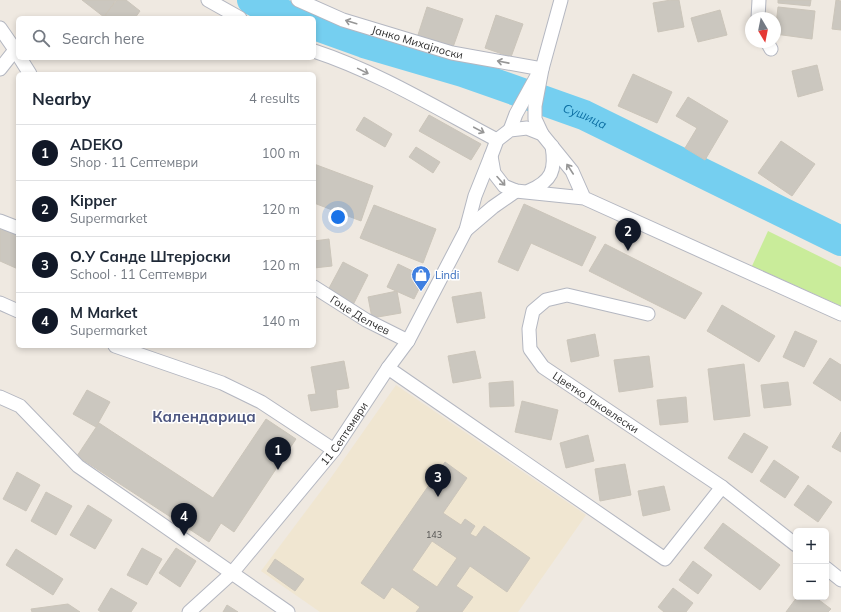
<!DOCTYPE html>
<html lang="en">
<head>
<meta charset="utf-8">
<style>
  body { margin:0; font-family:Mulish,sans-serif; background:#f6f6f7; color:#1f2937 }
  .controls { position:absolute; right:12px; bottom:12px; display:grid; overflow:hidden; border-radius:6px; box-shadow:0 2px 6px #0003 }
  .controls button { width:36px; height:36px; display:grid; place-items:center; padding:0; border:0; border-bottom:1px solid #e0e1e3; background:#fff; color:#1f2937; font:20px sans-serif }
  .compass { position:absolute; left:745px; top:12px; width:36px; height:36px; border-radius:50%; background:#fff; box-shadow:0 2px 6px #0003; rotate:170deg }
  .you { position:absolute; left:338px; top:217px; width:14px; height:14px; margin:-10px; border:3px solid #fff; border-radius:50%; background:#1a73e8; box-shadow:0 0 0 6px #1a73e833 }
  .badge { display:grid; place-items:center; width:26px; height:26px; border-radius:50%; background:#111827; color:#fff; font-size:13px; font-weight:700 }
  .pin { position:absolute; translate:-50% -33px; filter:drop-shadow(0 1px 2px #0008) }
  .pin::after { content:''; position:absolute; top:21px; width:14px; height:12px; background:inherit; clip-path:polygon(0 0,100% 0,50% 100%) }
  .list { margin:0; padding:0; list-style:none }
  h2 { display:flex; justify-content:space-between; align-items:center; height:52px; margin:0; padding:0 16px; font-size:17px }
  h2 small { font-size:13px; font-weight:400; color:#747a83 }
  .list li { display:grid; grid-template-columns:26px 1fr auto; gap:12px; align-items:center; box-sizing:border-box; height:56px; padding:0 16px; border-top:1px solid #e0e1e3 }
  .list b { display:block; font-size:15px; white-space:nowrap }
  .list p { margin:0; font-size:13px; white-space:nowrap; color:#747a83 }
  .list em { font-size:13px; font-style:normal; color:#747a83 }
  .icon { flex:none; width:22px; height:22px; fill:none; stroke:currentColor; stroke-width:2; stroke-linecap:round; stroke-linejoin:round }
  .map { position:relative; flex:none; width:841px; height:612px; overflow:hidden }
  .search { position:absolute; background:#fff; box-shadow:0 2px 6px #0003; left:16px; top:16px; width:300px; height:44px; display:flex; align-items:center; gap:10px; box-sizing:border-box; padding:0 14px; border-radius:6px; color:#747a83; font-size:15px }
  .panel { position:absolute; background:#fff; box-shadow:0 2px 6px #0003; left:16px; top:72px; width:300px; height:276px; border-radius:6px }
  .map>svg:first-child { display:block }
</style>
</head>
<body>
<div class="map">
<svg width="841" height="612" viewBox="0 0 841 612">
  <rect width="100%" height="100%" fill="#efe9e1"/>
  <!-- education -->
  <path fill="#f0e6d1" d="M 396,385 L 586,515 L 518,612 L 320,612 L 261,571 L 330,479 Z"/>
  <!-- pitch -->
  <path fill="#c9ec9a" d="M 768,231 L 841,267 L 841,306 L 752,266 Z"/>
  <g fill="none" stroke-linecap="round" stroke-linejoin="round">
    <!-- river -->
    <g stroke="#75cff0" stroke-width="30">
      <path d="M 252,0 L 267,8 L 294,18"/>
      <path id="s1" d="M 314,25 L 364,43 L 463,72 L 584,115 L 841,241"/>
    </g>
  </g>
  <!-- building -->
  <path fill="#cbc7bf" stroke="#cbc5ba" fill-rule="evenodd" d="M 82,0 L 116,0 L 104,17 Z
    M 117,0 L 126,0 L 140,11 L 135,18 L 109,18 L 105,15 Z
    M 671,0 L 679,0 L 684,27 L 658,32 L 653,3 Z
    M 778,0 L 811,0 L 810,6 L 778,3 Z
    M 836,0 L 841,1 L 841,30 L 832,29 Z
    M 427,7 L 463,19 L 452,50 L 417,38 Z
    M 778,7 L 815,11 L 812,39 L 775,34 Z
    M 720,10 L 727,35 L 698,42 L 691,18 Z
    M 496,15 L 523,24 L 511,57 L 485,48 Z
    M 817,65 L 823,90 L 798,97 L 792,71 Z
    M 633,74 L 672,92 L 657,123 L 618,106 Z
    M 688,97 L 728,121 L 705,160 L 685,148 L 697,128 L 676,116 Z
    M 429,115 L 481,144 L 471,160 L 419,131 Z
    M 364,117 L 392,134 L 385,147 L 356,130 Z
    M 781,141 L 815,164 L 792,196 L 758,173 Z
    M 416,147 L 440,162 L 433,173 L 409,157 Z
    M 314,164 L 373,186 L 361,221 L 314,203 Z
    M 524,204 L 596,237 L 582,266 L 531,243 L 518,271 L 498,262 Z
    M 374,205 L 436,229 L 423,263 L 360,238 Z
    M 0,223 L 18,230 L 18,269 L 0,261 Z
    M 329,239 L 332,266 L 314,268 L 314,241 Z
    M 605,244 L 702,293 L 685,319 L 589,271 Z
    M 343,262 L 368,275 L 353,305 L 327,292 Z
    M 398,264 L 425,277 L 414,299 L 387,287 Z
    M 397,291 L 401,313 L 372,318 L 368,297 Z
    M 481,292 L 485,318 L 457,323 L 452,297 Z
    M 722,305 L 775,336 L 759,362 L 707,331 Z
    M 795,331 L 817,341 L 804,367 L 783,357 Z
    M 595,334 L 599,356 L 571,362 L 567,340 Z
    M 475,351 L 481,378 L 453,383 L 448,356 Z
    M 649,356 L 653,387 L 619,392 L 614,360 Z
    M 830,358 L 841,365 L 841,401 L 813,383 Z
    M 344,361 L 349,388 L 336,390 L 338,407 L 311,411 L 308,395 L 316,394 L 311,367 Z
    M 744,364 L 750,416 L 714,420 L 708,369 Z
    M 513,381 L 514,406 L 490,407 L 489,383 Z
    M 788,382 L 791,405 L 764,408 L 761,385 Z
    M 87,390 L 110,402 L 96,427 L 73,414 Z
    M 686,397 L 688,422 L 660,425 L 657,400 Z
    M 522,401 L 558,410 L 551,440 L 515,432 Z
    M 266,419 L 296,439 L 234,532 L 221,523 L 209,542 L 77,456 L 99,423 L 213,498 Z
    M 841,432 L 841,452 L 832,447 Z
    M 744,433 L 768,447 L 752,473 L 728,458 Z
    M 588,435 L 594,461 L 566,468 L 560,443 Z
    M 774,460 L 799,477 L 785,498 L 760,481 Z
    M 445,462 L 467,478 L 443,513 L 461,525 L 465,519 L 475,526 L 470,534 L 476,537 L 484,526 L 530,558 L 507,592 L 470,566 L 456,586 L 473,597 L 462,612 L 416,612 L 420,607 L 392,587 L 384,599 L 361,583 ZM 432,541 L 457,558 L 437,587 L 412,570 Z
    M 625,464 L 631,495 L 600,501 L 595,469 Z
    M 17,472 L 40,485 L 26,511 L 3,499 Z
    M 808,485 L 832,502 L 818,522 L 794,505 Z
    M 664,486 L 670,510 L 643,516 L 638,491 Z
    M 46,492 L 72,506 L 56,535 L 31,521 Z
    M 88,505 L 112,520 L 95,549 L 70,535 Z
    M 723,523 L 780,565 L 760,590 L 704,548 Z
    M 142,548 L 162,559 L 147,585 L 127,575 Z
    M 176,548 L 196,561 L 180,587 L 159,573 Z
    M 16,549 L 63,579 L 53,595 L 6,565 Z
    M 275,559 L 304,579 L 295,591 L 267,571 Z
    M 693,561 L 712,575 L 698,594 L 679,580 Z
    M 111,588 L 137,603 L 131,612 L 101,612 L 98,610 Z
    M 673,588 L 693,603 L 686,612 L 664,612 L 658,607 Z
    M 797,597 L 815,597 L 831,609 L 828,612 L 786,612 Z
    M 68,604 L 80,612 L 32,612 L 31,609 Z
    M 227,605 L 238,612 L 223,612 Z"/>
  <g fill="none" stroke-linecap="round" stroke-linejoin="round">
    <defs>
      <g id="street">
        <path d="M 208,0 L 240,18"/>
        <path id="s2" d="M 298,0 L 343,20 L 452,53 L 542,69"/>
        <path d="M 758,18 L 759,0"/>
        <path d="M 0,28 L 18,54"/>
        <path d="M 767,42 L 771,49"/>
        <path d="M 314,51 C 378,72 438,109 497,140"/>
        <path d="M 20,58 L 30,74"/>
        <path d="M 0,69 L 15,50"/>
        <path d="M 510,130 L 516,114 L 538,74"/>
        <path d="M 542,134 L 535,119 L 535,106 L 542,69 L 561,0"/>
        <path d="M 529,191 C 552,181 556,170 552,146"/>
        <path d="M 584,198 L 572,171 L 542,134 L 527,128 L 510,130 L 497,140 L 491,156 L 494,173 L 504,186 L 516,191 L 584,198 L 841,314"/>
        <path d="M 0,221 L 18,228"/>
        <path d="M 466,230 L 493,207 L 516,191"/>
        <path id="s3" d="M 314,287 L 366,320 L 408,341"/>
        <path d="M 0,303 L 18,311"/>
        <path id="s4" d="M 648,314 L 567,295 L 546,300 L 533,311 L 529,329 L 530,349 L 543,367 L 722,487 L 796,545"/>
        <path d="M 115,346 L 222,383 L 261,402 L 334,450"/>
        <path d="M 388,368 L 665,559 L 722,487"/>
        <path d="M 0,397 L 20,406 L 78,466 L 288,612"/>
        <path d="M 826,568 L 841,580"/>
        <path id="s5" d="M 189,612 L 232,573 L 334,450 L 388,368 L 408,341 L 466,230 L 475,196 L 491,156"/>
      </g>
    </defs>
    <!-- street casing -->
    <use href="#street" stroke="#b4b7c1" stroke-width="15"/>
    <!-- street -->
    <use href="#street" stroke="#fff" stroke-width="13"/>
  </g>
  <!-- one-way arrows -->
  <defs><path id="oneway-shaft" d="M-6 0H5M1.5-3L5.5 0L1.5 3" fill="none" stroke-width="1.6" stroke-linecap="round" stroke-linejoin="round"/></defs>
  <g stroke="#969696">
    <use href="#oneway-shaft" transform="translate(351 22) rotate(-163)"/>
    <use href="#oneway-shaft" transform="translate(503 62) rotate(-169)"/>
    <use href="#oneway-shaft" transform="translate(363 71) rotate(26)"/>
    <use href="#oneway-shaft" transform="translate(479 130) rotate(28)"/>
    <use href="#oneway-shaft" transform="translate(570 169) rotate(-123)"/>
    <use href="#oneway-shaft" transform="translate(501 181) rotate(48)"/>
  </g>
  <!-- icons -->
  <defs>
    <symbol id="shop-pin" viewBox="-11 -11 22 30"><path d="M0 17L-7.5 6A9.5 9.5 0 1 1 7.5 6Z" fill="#3f7fe0" stroke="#fff"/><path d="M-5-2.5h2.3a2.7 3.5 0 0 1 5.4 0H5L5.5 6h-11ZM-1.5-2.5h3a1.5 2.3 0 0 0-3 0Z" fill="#fff"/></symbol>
  </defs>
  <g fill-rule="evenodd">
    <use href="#shop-pin" x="410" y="264" width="22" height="30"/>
  </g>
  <g text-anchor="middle" stroke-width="3" stroke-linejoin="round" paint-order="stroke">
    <!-- number labels -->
    <g font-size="9" fill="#555452">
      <text x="434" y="538">143</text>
    </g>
    <!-- street labels -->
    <g font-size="11" fill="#2e2e2e" stroke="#fff">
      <text dy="4" stroke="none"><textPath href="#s2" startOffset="127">Јанко Михајлоски</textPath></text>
      <text dy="4" stroke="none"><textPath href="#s3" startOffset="54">Гоце Делчев</textPath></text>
      <text dy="4" stroke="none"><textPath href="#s4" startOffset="246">Цветко Јаковлески</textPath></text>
      <text dy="4" stroke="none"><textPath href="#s5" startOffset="237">11 Септември</textPath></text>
    </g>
    <!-- shop labels -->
    <g font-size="11" fill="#366cbe" stroke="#fff" text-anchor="start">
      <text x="435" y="279">Lindi</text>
    </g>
    <!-- water labels -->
    <g font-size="12" font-style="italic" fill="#0d6fa3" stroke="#fff">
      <text dy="4" stroke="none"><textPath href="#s1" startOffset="286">Сушица</textPath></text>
    </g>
    <!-- district labels -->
    <g font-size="15" font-weight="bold" fill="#4d5680" stroke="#fff">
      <text x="204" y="422">Календарица</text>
    </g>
  </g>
</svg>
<div class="controls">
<button>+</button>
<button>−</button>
</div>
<svg class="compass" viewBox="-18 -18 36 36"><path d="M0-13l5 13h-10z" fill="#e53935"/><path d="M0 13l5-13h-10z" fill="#747a83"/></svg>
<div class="you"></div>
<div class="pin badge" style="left:278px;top:470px">1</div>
<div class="pin badge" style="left:628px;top:251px">2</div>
<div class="pin badge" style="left:438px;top:497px">3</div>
<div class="pin badge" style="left:184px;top:536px">4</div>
<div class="search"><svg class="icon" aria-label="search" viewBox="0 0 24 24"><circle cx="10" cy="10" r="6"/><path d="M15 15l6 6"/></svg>Search here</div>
<section class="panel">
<h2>Nearby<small>4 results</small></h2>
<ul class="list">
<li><span class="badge">1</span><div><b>ADEKO</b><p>Shop · 11 Септември</p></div><em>100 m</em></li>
<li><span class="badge">2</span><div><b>Kipper</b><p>Supermarket</p></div><em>120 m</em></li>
<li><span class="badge">3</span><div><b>О.У Санде Штерјоски</b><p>School · 11 Септември</p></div><em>120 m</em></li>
<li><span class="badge">4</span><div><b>M Market</b><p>Supermarket</p></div><em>140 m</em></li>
</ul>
</section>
</div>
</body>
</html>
